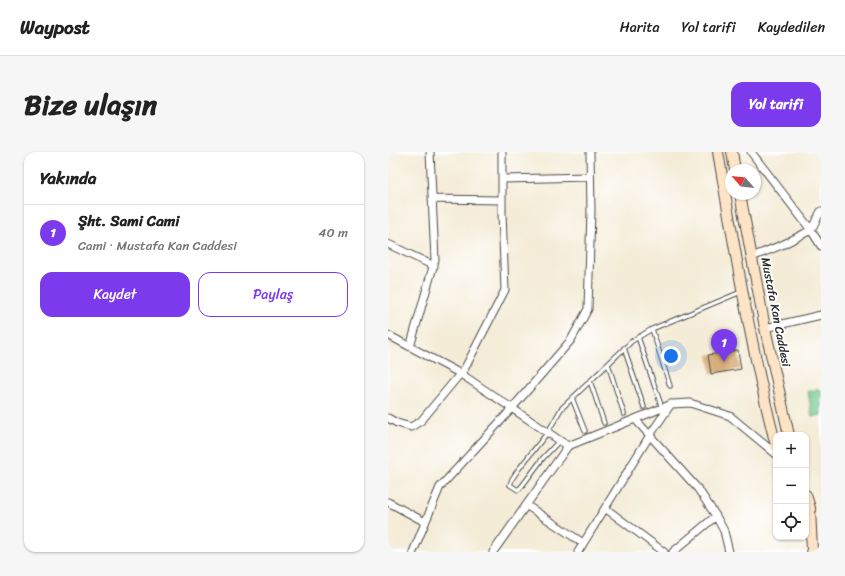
<!DOCTYPE html>
<html lang="tr">
<head>
<meta charset="utf-8">
<style>
  body { margin:0; font-family:Sriracha,sans-serif; background:#f6f6f6; color:#222 }
  .controls { position:absolute; right:12px; bottom:12px; display:grid; overflow:hidden; border-radius:8px; box-shadow:0 1px 3px #0004 }
  .controls button { width:36px; height:36px; display:grid; place-items:center; padding:0; border:0; border-bottom:1px solid #e0e0e0; background:#fff; color:#222; font:20px sans-serif }
  .compass { position:absolute; left:337px; top:12px; width:36px; height:36px; border-radius:50%; background:#fff; box-shadow:0 1px 3px #0004; rotate:297deg }
  .you { position:absolute; left:283px; top:204px; width:14px; height:14px; margin:-10px; border:3px solid #fff; border-radius:50%; background:#1a73e8; box-shadow:0 0 0 6px #1a73e833 }
  .badge { display:grid; place-items:center; width:26px; height:26px; border-radius:50%; background:#7c3aed; color:#fff; font-size:13px; font-weight:700 }
  .pin { position:absolute; translate:-50% -33px; filter:drop-shadow(0 1px 2px #0008) }
  .pin::after { content:''; position:absolute; top:21px; width:14px; height:12px; background:inherit; clip-path:polygon(0 0,100% 0,50% 100%) }
  .list { margin:0; padding:0; list-style:none }
  h2 { display:flex; justify-content:space-between; align-items:center; height:52px; margin:0; padding:0 16px; font-size:17px }
  h2 small { font-size:13px; font-weight:400; color:#767676 }
  .list li { display:grid; grid-template-columns:26px 1fr auto; gap:12px; align-items:center; box-sizing:border-box; height:56px; padding:0 16px; border-top:1px solid #e0e0e0 }
  .list b { display:block; font-size:15px; white-space:nowrap }
  .list p { margin:0; font-size:13px; white-space:nowrap; color:#767676 }
  .list em { font-size:13px; font-style:normal; color:#767676 }
  .actions { display:flex; gap:8px; padding:12px 16px }
  .actions a { flex:1; padding:9px 0; border:1px solid #7c3aed; border-radius:12px; text-align:center; font-size:14px; color:#7c3aed }
  .actions .main { background:#7c3aed; color:#fff }
  .icon { flex:none; width:22px; height:22px; fill:none; stroke:currentColor; stroke-width:2; stroke-linecap:round; stroke-linejoin:round }
  .map { position:relative; flex:none; width:433px; height:400px; overflow:hidden; border-radius:12px }
  header { display:flex; align-items:center; gap:24px; box-sizing:border-box; height:56px; padding:0 20px; background:#fff; border-bottom:1px solid #e0e0e0 }
  header strong { font-size:19px }
  nav { display:flex; gap:22px; margin-inline-start:auto; font-size:14px }
  .intro { display:flex; align-items:center; justify-content:space-between; box-sizing:border-box; height:96px; padding:0 24px }
  h1 { margin:0; font-size:28px }
  .button { padding:10px 18px; border-radius:12px; background:#7c3aed; color:#fff; font-size:14px; font-weight:700 }
  main { display:flex; gap:24px; padding:0 24px }
  aside { flex:1; background:#fff; border-radius:12px; box-shadow:0 1px 3px #0004 }
  .map>svg:first-child { display:block }
</style>
</head>
<body>
<header>
<strong>Waypost</strong>
<nav><a>Harita</a><a>Yol tarifi</a><a>Kaydedilen</a></nav>
</header>
<div class="intro"><h1>Bize ulaşın</h1><a class="button">Yol tarifi</a></div>
<main>
<aside>
<h2>Yakında<small></small></h2>
<ul class="list">
<li><span class="badge">1</span><div><b>Şht. Sami Cami</b><p>Cami · Mustafa Kan Caddesi</p></div><em>40 m</em></li>
</ul>
<div class="actions"><a class="main">Kaydet</a><a>Paylaş</a></div>
</aside>
<div class="map">
<svg width="433" height="400" viewBox="0 0 433 400">
  <rect width="100%" height="100%" fill="#fff"/>
  <filter id="ink" filterUnits="userSpaceOnUse"><feTurbulence type="fractalNoise" baseFrequency=".025" numOctaves="2"/><feDisplacementMap in="SourceGraphic" scale="8" xChannelSelector="R" yChannelSelector="G"/><feConvolveMatrix kernelMatrix="1 2 1 2 8 2 1 2 1" color-interpolation-filters="sRGB"/></filter>
  <filter id="wash" filterUnits="userSpaceOnUse"><feTurbulence type="fractalNoise" baseFrequency=".012" numOctaves="4" result="noise"/><feDisplacementMap in="SourceGraphic" scale="16" xChannelSelector="R" yChannelSelector="G"/><feGaussianBlur stdDeviation="0.9" result="paint"/><feColorMatrix in="noise" values="0 0 0 0 0 0 0 0 0 0 0 0 0 0 0 0 0 1.4 0 .05"/><feComposite in="paint" operator="in"/></filter>
  <g filter="url(#wash)">
    <rect width="100%" height="100%" fill="#f4ecd7"/>
    <!-- green -->
    <path fill="#70c88d" stroke="#4e7a5c" d="M 433,237 L 433,263 L 424,265 L 420,239 Z"/>
    <g id="blocks">
      <!-- building -->
      <path fill="#d6ae78" d="M 350,198 L 353,217 L 323,222 L 320,203 Z"/>
    </g>
  </g>
  <g filter="url(#ink)">
    <use href="#blocks" fill-opacity="0" stroke="#494845" stroke-width="1"/>
    <g fill="none" stroke-linecap="round" stroke-linejoin="round">
      <defs>
        <path id="lane" d="M 264,177 L 282,234
          M 250,185 L 274,256
          M 236,196 L 256,255
          M 220,212 L 236,262
          M 202,229 L 216,271
          M 184,246 L 197,279
          M 172,288 L 155,306 L 134,334 L 130,338 L 122,333 L 124,327 L 130,318 L 160,280 L 173,257 L 244,189 L 264,177 L 353,140"/>
        <path id="street" d="M 363,0 L 423,78 L 433,94
          M 114,27 L 202,25
          M 44,47 L 114,48
          M 0,92 L 46,114
          M 364,105 L 396,92 L 423,78 L 433,59
          M 377,176 L 433,163
          M 0,183 L 73,222 L 180,294
          M 22,195 L 47,108 L 42,0
          M 0,266 L 9,271 L 23,275 L 33,269 L 77,216 L 117,138 L 114,61 L 114,0
          M 247,267 L 310,337 L 328,364 L 336,379 L 341,400
          M 0,350 L 37,370
          M 138,353 L 195,391
          M 217,356 L 276,400
          M 25,400 L 52,335 L 119,262 L 183,188 L 200,157 L 203,59 L 202,0
          M 105,400 L 180,294 L 284,252 L 302,251 L 342,264 L 388,302
          M 190,400 L 262,283 L 283,252
          M 285,400 L 328,364"/>
        <path id="secondary" d="M 330,0 C 347,99 363,196 388,294
          M 344,0 L 347,18
          M 352,42 L 377,176 L 401,283
          M 418,343 L 422,356 L 424,398"/>
      </defs>
      <!-- lane casing -->
      <use href="#lane" stroke="#494845" stroke-width="5.5"/>
      <!-- street casing -->
      <use href="#street" stroke="#494845" stroke-width="9"/>
      <!-- secondary casing -->
      <use href="#secondary" stroke="#494845" stroke-width="12"/>
      <!-- lane -->
      <use href="#lane" stroke="#fff" stroke-width="3.5"/>
      <!-- street -->
      <use href="#street" stroke="#fff" stroke-width="7"/>
      <!-- secondary -->
      <use href="#secondary" stroke="#fee4c6" stroke-width="10"/>
    </g>
  </g>
  <g text-anchor="middle" stroke-width="3.5" stroke-linejoin="round" paint-order="stroke">
    <!-- street labels -->
    <g font-size="12" fill="#2b2b2b" stroke="#fff">
      <text transform="translate(388 160) rotate(79)" y="4">Mustafa Kan Caddesi</text>
    </g>
  </g>
</svg>
<div class="controls">
<button>+</button>
<button>−</button>
<button><svg class="icon" aria-label="locate" viewBox="0 0 24 24"><circle cx="12" cy="12" r="6"/><path d="M12 2v4M12 18v4M2 12h4M18 12h4"/></svg></button>
</div>
<svg class="compass" viewBox="-18 -18 36 36"><path d="M0-13l5 13h-10z" fill="#e53935"/><path d="M0 13l5-13h-10z" fill="#767676"/></svg>
<div class="you"></div>
<div class="pin badge" style="left:336px;top:210px">1</div>
</div>
</main>
</body>
</html>
